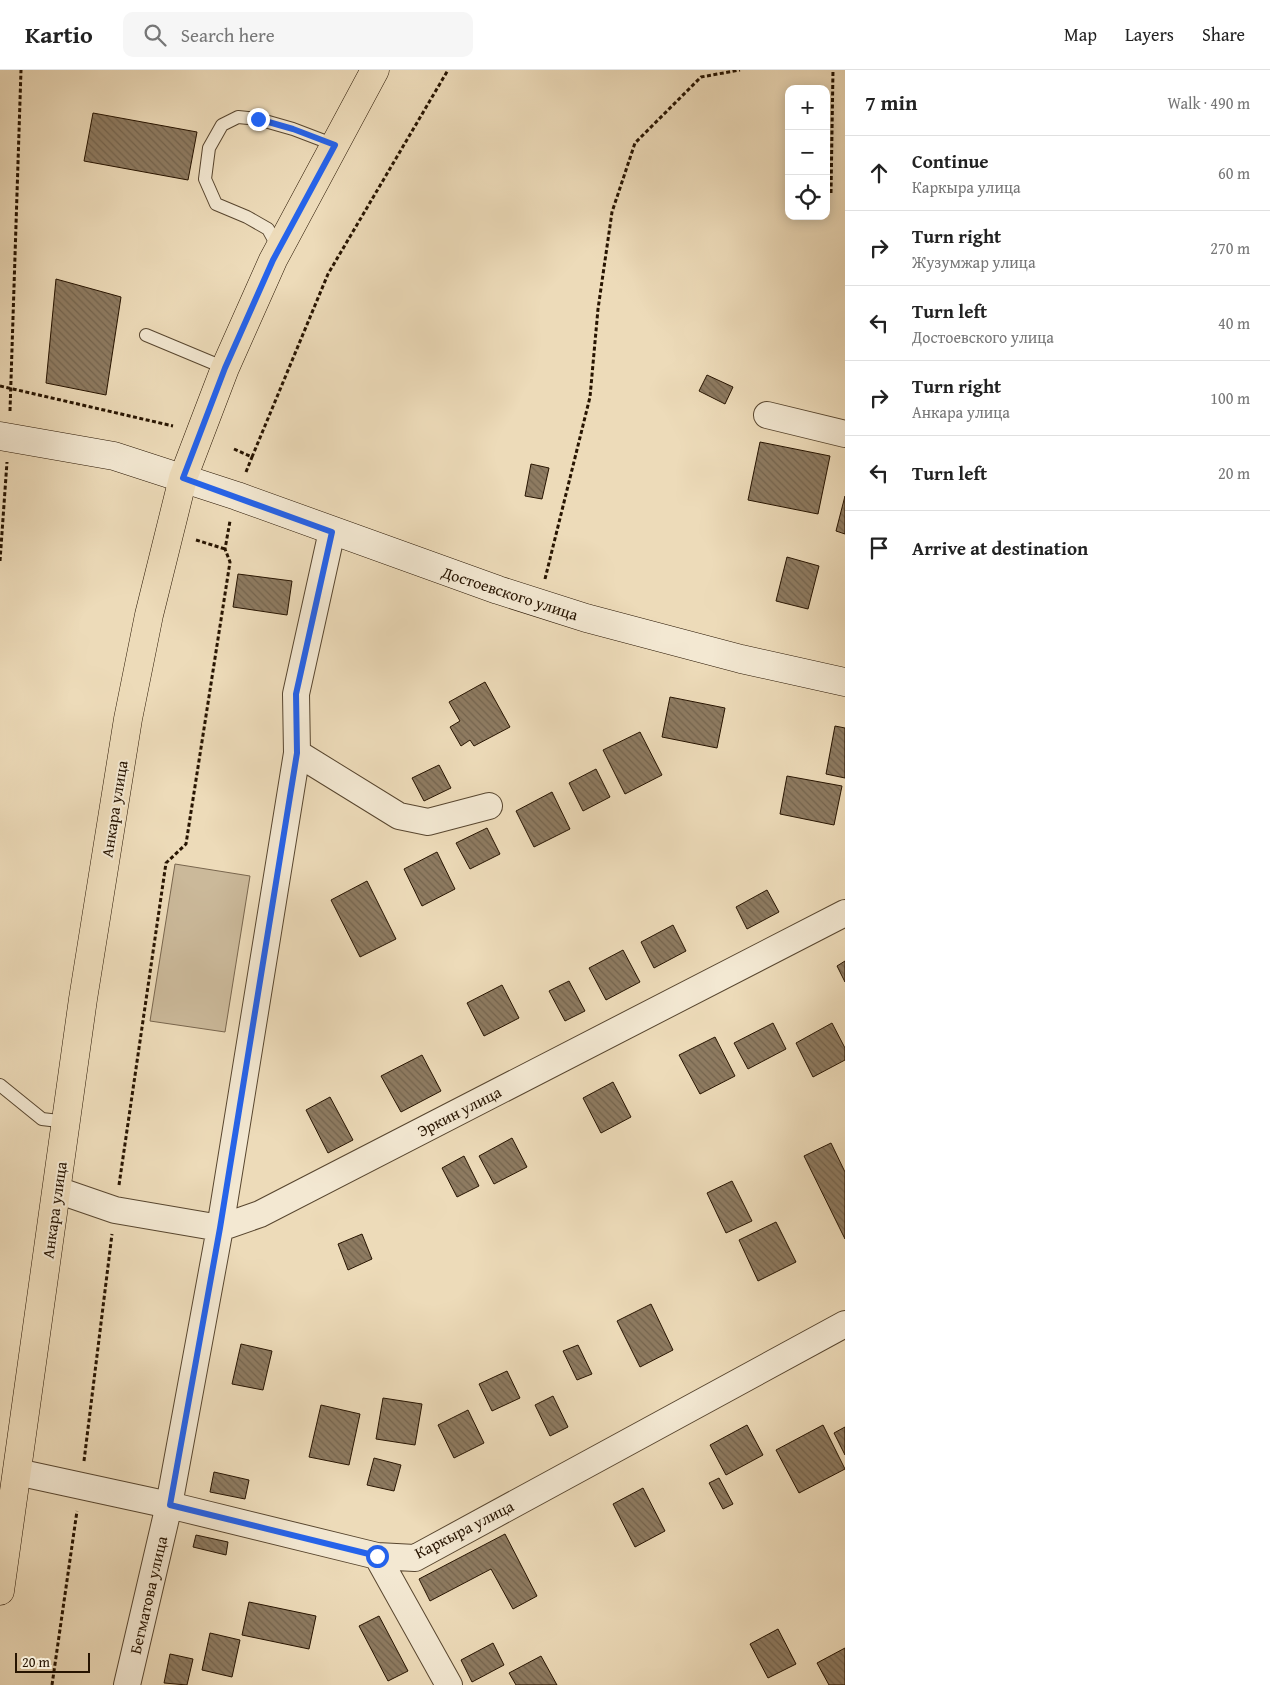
<!DOCTYPE html>
<html lang="en">
<head>
<meta charset="utf-8">
<style>
  body { margin:0; font-family:"Gentium Book Plus",serif; background:#f6f6f6; color:#222 }
  .controls { position:absolute; right:15px; top:15px; display:grid; overflow:hidden; border-radius:10px; box-shadow:0 2px 12px #0003 }
  .controls button { width:45px; height:45px; display:grid; place-items:center; padding:0; border:0; border-bottom:1px solid #e0e0e0; background:#fff; color:#222; font:25px sans-serif }
  .scale { position:absolute; left:15px; bottom:12px; width:75px; box-sizing:border-box; padding-left:5px; border:2px solid #271401; border-top:0; font-size:14px; line-height:18px; white-space:nowrap; color:#271401; -webkit-text-stroke:4px #f3e8d2; paint-order:stroke }
  .stop { position:absolute; width:15px; height:15px; margin:-11px; border:4px solid #2563eb; border-radius:50%; background:#fff }
  .stop.end { background:#2563eb; border-color:#fff; box-shadow:0 1px 5px #0008 }
  .list { margin:0; padding:0; list-style:none }
  h2 { display:flex; justify-content:space-between; align-items:center; height:65px; margin:0; padding:0 20px; font-size:21px }
  h2 small { font-size:16px; font-weight:400; color:#767676 }
  .list li { display:grid; grid-template-columns:32px 1fr auto; gap:15px; align-items:center; box-sizing:border-box; height:75px; padding:0 20px; border-top:1px solid #e0e0e0 }
  .list b { display:block; font-size:19px; white-space:nowrap }
  .list p { margin:0; font-size:16px; white-space:nowrap; color:#767676 }
  .list em { font-size:16px; font-style:normal; color:#767676 }
  .icon { flex:none; width:28px; height:28px; fill:none; stroke:currentColor; stroke-width:2; stroke-linecap:round; stroke-linejoin:round }
  .map { position:relative; flex:none; width:845px; height:1615px; overflow:hidden }
  header { display:flex; align-items:center; gap:30px; box-sizing:border-box; height:70px; padding:0 25px; background:#fff; border-bottom:1px solid #e0e0e0 }
  header strong { font-size:24px }
  nav { display:flex; gap:28px; margin-inline-start:auto; font-size:18px }
  .search { width:350px; height:45px; background:#f6f6f6; display:flex; align-items:center; gap:12px; box-sizing:border-box; padding:0 18px; border-radius:10px; color:#767676; font-size:19px }
  main { display:flex }
  aside { flex:1; background:#fff }
  .map>svg:first-child { display:block }
</style>
</head>
<body>
<header>
<strong>Kartio</strong>
<div class="search"><svg class="icon" aria-label="search" viewBox="0 0 24 24"><circle cx="10" cy="10" r="6"/><path d="M15 15l6 6"/></svg>Search here</div>
<nav><a>Map</a><a>Layers</a><a>Share</a></nav>
</header>
<main>
<div class="map">
<svg width="845" height="1615" viewBox="0 0 845 1615">
  <defs>
    <pattern id="building-back-hatch" width="6" height="6" patternUnits="userSpaceOnUse" patternTransform="scale(1.25)"><rect width="6" height="6" fill="#8e7b61"/><path d="M-1 5l2 2M0 0l6 6M5-1l2 2" fill="none" stroke="#74644e"/></pattern>
  </defs>
  <rect width="100%" height="100%" fill="#eddbb9"/>
  <filter id="stains"><feTurbulence type="fractalNoise" baseFrequency=".004" numOctaves="4"/><feColorMatrix values="0 0 0 0 .2 0 0 0 0 .09 0 0 0 0 .02 0 0 0 .5 -.17"/></filter>
  <radialGradient id="worn" r=".72"><stop offset=".6" stop-color="#630" stop-opacity="0"/><stop offset="1" stop-color="#630" stop-opacity=".3"/></radialGradient>
  <!-- grass -->
  <path fill="#cbb99a" stroke="#79664e" d="M 175,794 L 250,806 L 225,962 L 150,951 Z"/>
  <!-- building -->
  <path fill="url(#building-back-hatch)" stroke="#271401" d="M 93,43 L 197,62 L 188,110 L 84,91 Z
    M 56,209 L 121,227 L 106,325 L 46,313 Z
    M 707,305 L 733,317 L 725,334 L 699,321 Z
    M 760,372 L 830,386 L 818,444 L 748,430 Z
    M 531,394 L 549,398 L 542,429 L 525,426 Z
    M 845,426 L 845,464 L 836,461 Z
    M 787,487 L 819,496 L 808,539 L 776,531 Z
    M 238,504 L 292,511 L 287,545 L 233,537 Z
    M 485,612 L 510,657 L 474,676 L 470,670 L 461,676 L 450,657 L 460,651 L 449,632 Z
    M 670,627 L 725,638 L 717,678 L 662,667 Z
    M 835,656 L 845,658 L 845,708 L 826,704 Z
    M 640,662 L 662,705 L 625,724 L 603,680 Z
    M 439,695 L 451,718 L 424,731 L 412,708 Z
    M 596,699 L 610,727 L 583,741 L 569,713 Z
    M 787,706 L 842,716 L 834,755 L 780,744 Z
    M 552,722 L 570,759 L 534,777 L 516,741 Z
    M 487,758 L 500,784 L 470,799 L 456,773 Z
    M 437,782 L 455,819 L 422,836 L 404,799 Z
    M 367,811 L 396,869 L 360,887 L 331,830 Z
    M 767,820 L 779,842 L 747,859 L 736,837 Z
    M 673,855 L 686,881 L 654,898 L 641,872 Z
    M 623,880 L 640,912 L 606,930 L 589,898 Z
    M 845,891 L 845,912 L 837,896 Z
    M 569,911 L 585,941 L 565,951 L 549,921 Z
    M 502,915 L 519,948 L 484,966 L 467,933 Z
    M 773,953 L 786,979 L 748,999 L 734,973 Z
    M 832,953 L 845,978 L 845,990 L 813,1007 L 796,973 Z
    M 715,967 L 735,1006 L 700,1024 L 679,985 Z
    M 422,985 L 441,1021 L 401,1042 L 381,1006 Z
    M 613,1012 L 631,1047 L 601,1063 L 583,1028 Z
    M 330,1027 L 353,1070 L 328,1083 L 306,1040 Z
    M 512,1068 L 527,1097 L 494,1114 L 479,1086 Z
    M 831,1073 L 845,1102 L 845,1169 L 804,1086 Z
    M 464,1086 L 479,1116 L 457,1127 L 442,1098 Z
    M 732,1111 L 752,1151 L 726,1163 L 707,1123 Z
    M 776,1152 L 796,1192 L 758,1211 L 739,1170 Z
    M 362,1164 L 372,1189 L 348,1200 L 338,1174 Z
    M 651,1234 L 673,1280 L 640,1297 L 617,1251 Z
    M 241,1274 L 272,1281 L 263,1320 L 232,1314 Z
    M 578,1275 L 592,1304 L 577,1310 L 563,1281 Z
    M 507,1301 L 520,1328 L 492,1341 L 479,1314 Z
    M 553,1326 L 568,1357 L 550,1366 L 535,1335 Z
    M 383,1328 L 422,1334 L 415,1375 L 376,1369 Z
    M 321,1335 L 360,1344 L 349,1395 L 309,1387 Z
    M 468,1340 L 484,1373 L 454,1388 L 438,1355 Z
    M 747,1355 L 763,1385 L 726,1405 L 710,1375 Z
    M 823,1355 L 845,1399 L 799,1423 L 776,1380 Z
    M 845,1357 L 845,1385 L 834,1363 Z
    M 374,1388 L 401,1395 L 394,1421 L 367,1415 Z
    M 214,1402 L 249,1410 L 245,1429 L 210,1422 Z
    M 719,1408 L 733,1434 L 723,1439 L 709,1413 Z
    M 643,1418 L 665,1461 L 635,1477 L 613,1434 Z
    M 505,1464 L 537,1526 L 513,1539 L 491,1499 L 430,1531 L 419,1509 Z
    M 196,1465 L 228,1472 L 226,1485 L 193,1477 Z
    M 249,1532 L 316,1546 L 309,1579 L 242,1565 Z
    M 379,1546 L 408,1601 L 388,1611 L 359,1556 Z
    M 778,1559 L 796,1594 L 768,1608 L 750,1574 Z
    M 210,1563 L 240,1570 L 232,1607 L 202,1600 Z
    M 493,1573 L 504,1595 L 472,1612 L 461,1590 Z
    M 845,1578 L 845,1615 L 829,1615 L 817,1593 Z
    M 170,1584 L 193,1589 L 187,1615 L 164,1613 Z
    M 541,1586 L 557,1615 L 516,1615 L 509,1603 Z"/>
  <g fill="none" stroke-linecap="round" stroke-linejoin="round">
    <defs>
      <path id="lane" d="M 279,179 L 268,159 L 247,147 L 216,134 L 205,109 L 209,78 L 222,55 L 238,47 L 258,49 L 293,59 L 335,75
        M 146,265 L 225,298
        M 0,1015 L 42,1049 L 67,1052"/>
      <path id="street" d="M 767,345 L 845,364
        M 297,683 L 399,746 L 428,752 L 489,736
        M 57,1120 L 115,1140 L 220,1158 L 260,1144 L 845,843
        M 17,1402 L 169,1435 L 377,1486 L 415,1488 L 845,1254
        M 377,1486 L 449,1615
        M 127,1615 L 169,1435 L 220,1158 L 297,683 L 296,624 L 332,461"/>
      <path id="secondary" d="M 0,366 L 114,386 L 237,426 L 498,520 L 586,548 L 741,589 L 845,612"/>
      <path id="primary" d="M 0,1521 L 83,929 L 128,649 L 149,545 L 183,408 L 225,298 L 273,190 L 375,0"/>
    </defs>
    <!-- lane casing -->
    <use href="#lane" stroke="#58462f" stroke-width="14"/>
    <!-- street casing -->
    <use href="#street" stroke="#58462f" stroke-width="28"/>
    <!-- secondary casing -->
    <use href="#secondary" stroke="#271401" stroke-width="29"/>
    <!-- primary casing -->
    <use href="#primary" stroke="#271401" stroke-width="29"/>
    <!-- path -->
    <path stroke="#271401" stroke-width="3" stroke-dasharray="4 2.5" stroke-linecap="butt" d="M 831,123 L 833,0
      M 0,316 L 173,356
      M 10,341 L 21,0
      M 234,379 L 252,387 L 328,204 L 448,0
      M 246,402 L 252,387
      M 196,470 L 225,479
      M 0,491 L 7,392
      M 545,509 L 590,327 L 598,239 L 612,142 L 635,73 L 701,7 L 740,0
      M 119,1115 L 166,793 L 186,774 L 230,492 L 225,479 L 230,451
      M 84,1391 L 112,1164
      M 52,1615 L 77,1441"/>
    <!-- lane -->
    <use href="#lane" stroke="#f3e8d2" stroke-width="12"/>
    <!-- street -->
    <use href="#street" stroke="#f3e8d2" stroke-width="26"/>
    <!-- secondary -->
    <use href="#secondary" stroke="#f3e8d2" stroke-width="28"/>
    <!-- primary -->
    <use href="#primary" stroke="#eddbb9" stroke-width="28"/>
  </g>
  <g fill="none" stroke-linecap="round" stroke-linejoin="round">
    <!-- route -->
    <path stroke="#2563eb" stroke-width="6" d="M 258,49 L 293,59 L 335,75 L 273,190 L 225,298 L 183,408 L 332,462 L 296,624 L 297,683 L 220,1158 L 170,1435 L 377,1486"/>
  </g>
  <g text-anchor="middle" stroke-width="4" stroke-linejoin="round" paint-order="stroke">
    <!-- street labels -->
    <g font-size="16" fill="#271401" stroke="#f3e8d2">
      <text transform="translate(510 523) rotate(18)" y="6">Достоевского улица</text>
      <text transform="translate(114 739) rotate(-81)" y="6">Анкара улица</text>
      <text transform="translate(459 1041) rotate(-27)" y="6">Эркин улица</text>
      <text transform="translate(54 1140) rotate(-82)" y="6">Анкара улица</text>
      <text transform="translate(464 1459) rotate(-27)" y="6">Каркыра улица</text>
      <text transform="translate(148 1525) rotate(-77)" y="6">Бегматова улица</text>
    </g>
  </g>
  <rect width="100%" height="100%" filter="url(#stains)"/>
  <rect width="100%" height="100%" fill="url(#worn)"/>
</svg>
<div class="controls">
<button>+</button>
<button>−</button>
<button><svg class="icon" aria-label="locate" viewBox="0 0 24 24"><circle cx="12" cy="12" r="6"/><path d="M12 2v4M12 18v4M2 12h4M18 12h4"/></svg></button>
</div>
<div class="scale">20 m</div>
<div class="stop" style="left:377px;top:1486px"></div>
<div class="stop end" style="left:258px;top:49px"></div>
</div>
<aside>
<h2>7 min<small>Walk · 490 m</small></h2>
<ul class="list">
<li><svg class="icon" aria-label="ahead" viewBox="0 0 24 24"><path d="M12 20V5M6 11l6-6 6 6"/></svg><div><b>Continue</b><p>Каркыра улица</p></div><em>60 m</em></li>
<li><svg class="icon" aria-label="right" viewBox="0 0 24 24"><path d="M7 20v-9h11M14 6l5 5-5 5"/></svg><div><b>Turn right</b><p>Жузумжар улица</p></div><em>270 m</em></li>
<li><svg class="icon" aria-label="left" viewBox="0 0 24 24"><path d="M17 20v-9H6M10 6l-5 5 5 5"/></svg><div><b>Turn left</b><p>Достоевского улица</p></div><em>40 m</em></li>
<li><svg class="icon" aria-label="right" viewBox="0 0 24 24"><path d="M7 20v-9h11M14 6l5 5-5 5"/></svg><div><b>Turn right</b><p>Анкара улица</p></div><em>100 m</em></li>
<li><svg class="icon" aria-label="left" viewBox="0 0 24 24"><path d="M17 20v-9H6M10 6l-5 5 5 5"/></svg><div><b>Turn left</b></div><em>20 m</em></li>
<li><svg class="icon" aria-label="arrive" viewBox="0 0 24 24"><path d="M6 21V4h12l-3 4 3 4H6"/></svg><div><b>Arrive at destination</b></div></li>
</ul>
</aside>
</main>
</body>
</html>
